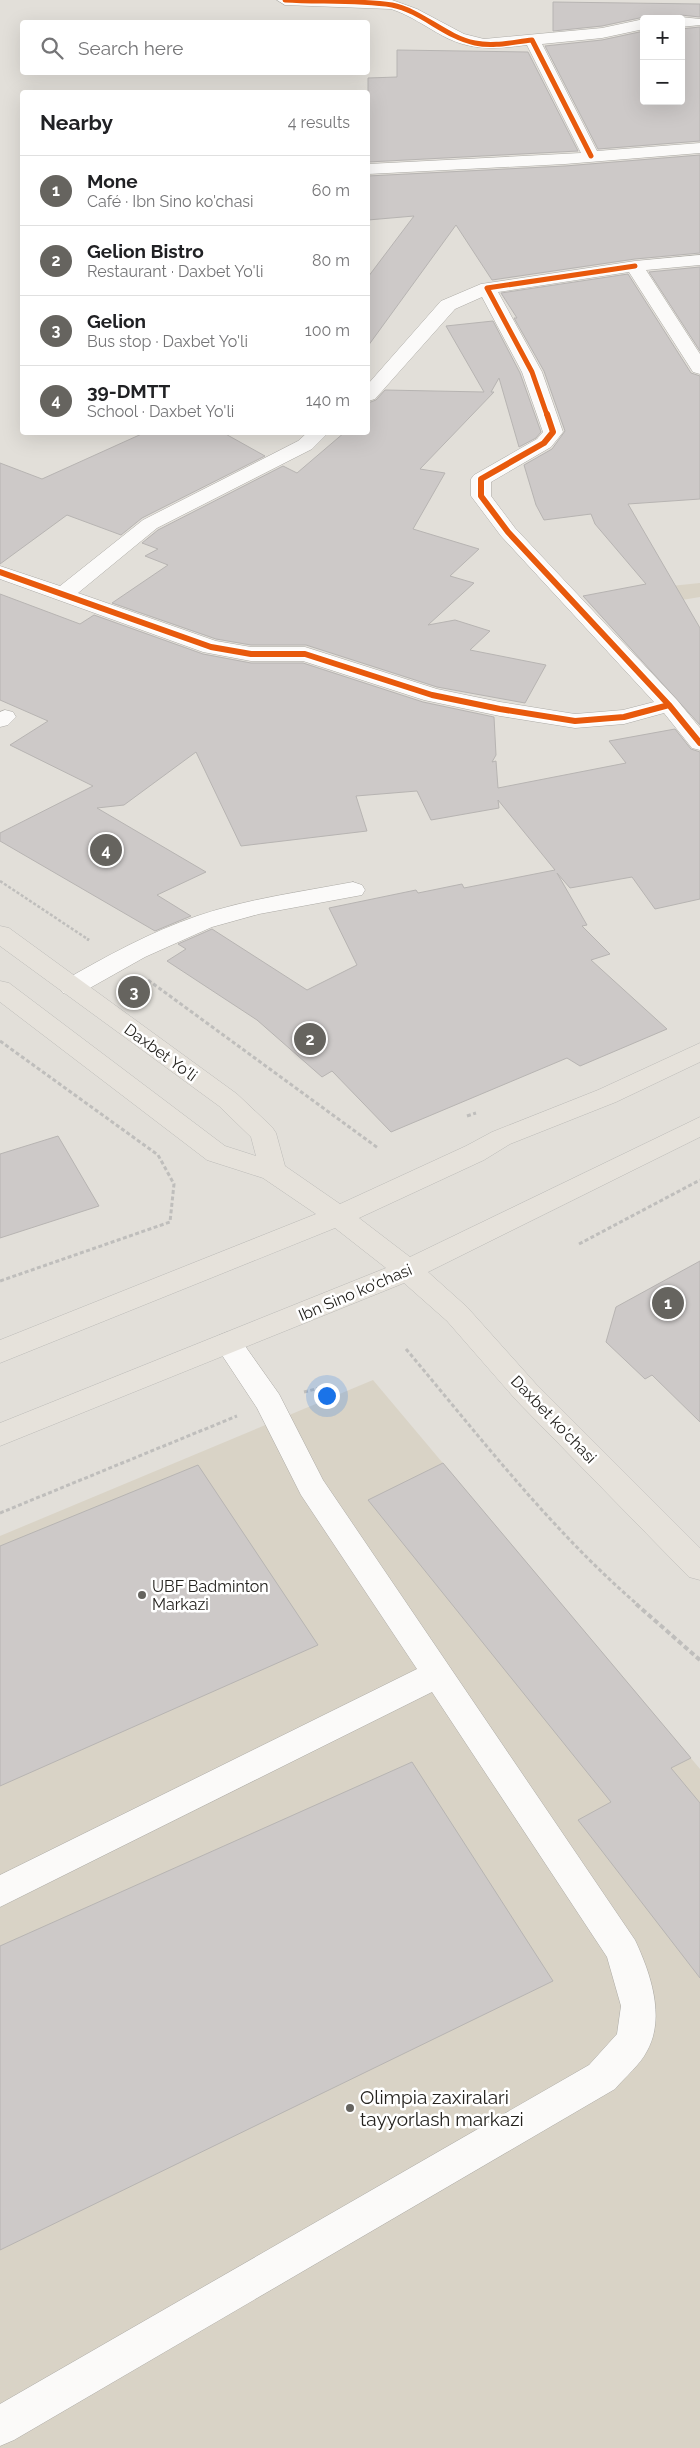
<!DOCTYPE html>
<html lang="en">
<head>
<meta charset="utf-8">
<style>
  body { margin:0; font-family:Raleway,sans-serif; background:#f2f2f2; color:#202124 }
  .controls { position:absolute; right:15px; top:15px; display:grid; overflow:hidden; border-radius:5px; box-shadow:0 5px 20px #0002 }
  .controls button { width:45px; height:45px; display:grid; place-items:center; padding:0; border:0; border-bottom:1px solid #e0e0e0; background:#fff; color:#202124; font:25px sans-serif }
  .you { position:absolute; left:326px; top:1395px; width:18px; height:18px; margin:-12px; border:4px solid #fff; border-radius:50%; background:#1a73e8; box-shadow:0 0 0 8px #1a73e833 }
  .badge { display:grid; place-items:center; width:32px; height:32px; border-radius:50%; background:#66645f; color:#fff; font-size:16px; font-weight:700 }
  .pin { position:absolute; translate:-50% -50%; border:2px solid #fff; box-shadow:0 1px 5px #0006 }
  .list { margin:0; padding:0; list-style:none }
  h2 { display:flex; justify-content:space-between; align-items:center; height:65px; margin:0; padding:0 20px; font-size:21px }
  h2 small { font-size:16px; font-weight:400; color:#757577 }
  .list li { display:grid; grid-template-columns:32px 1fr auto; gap:15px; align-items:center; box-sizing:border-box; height:70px; padding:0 20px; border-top:1px solid #e0e0e0 }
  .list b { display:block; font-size:19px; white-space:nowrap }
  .list p { margin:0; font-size:16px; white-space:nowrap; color:#757577 }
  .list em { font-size:16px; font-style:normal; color:#757577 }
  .icon { flex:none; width:28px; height:28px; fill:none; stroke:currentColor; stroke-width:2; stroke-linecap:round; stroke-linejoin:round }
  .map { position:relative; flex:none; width:700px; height:2448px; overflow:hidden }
  .search { position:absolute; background:#fff; box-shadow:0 5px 20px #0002; left:20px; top:20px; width:350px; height:55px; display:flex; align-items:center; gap:12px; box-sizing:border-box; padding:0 18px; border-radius:5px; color:#757577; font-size:19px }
  .panel { position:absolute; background:#fff; box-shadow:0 5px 20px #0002; left:20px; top:90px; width:350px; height:345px; border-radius:5px }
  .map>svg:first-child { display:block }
</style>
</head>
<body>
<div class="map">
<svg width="700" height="2448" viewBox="0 0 700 2448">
  <rect width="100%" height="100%" fill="#e2dfd9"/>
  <!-- built -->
  <path fill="#d9d3c6" d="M 700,583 L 700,597 L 676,601 L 671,586 Z
    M 373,1380 L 700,1769 L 700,2448 L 0,2448 L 0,1536 Z"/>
  <!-- building -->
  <path fill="#cdc9c8" stroke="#b7b4b2" d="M 553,2 L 700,4 L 700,17 L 681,15 L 673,19 L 644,17 L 602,26 L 553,31 Z
    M 700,27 L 700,141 L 598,149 L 545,46 L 602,40 L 644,31 L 644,101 L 681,101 L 681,29 Z
    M 397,50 L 528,52 L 578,151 L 368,162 L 368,78 L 397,77 Z
    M 700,155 L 700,253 L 635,259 L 492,280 L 456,225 L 368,346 L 368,277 L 414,216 L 368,220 L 368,176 L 565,166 Z
    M 700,267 L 700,351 L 649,272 Z
    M 628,274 L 691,373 L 700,376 L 700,499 L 628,504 L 700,628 L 700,725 L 583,596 L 646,584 L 595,524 L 591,514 L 544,520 L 536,505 L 524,465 L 552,449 L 565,431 L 544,371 L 514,318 L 517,318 L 501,293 Z
    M 493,321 L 520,373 L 541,432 L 536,438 L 519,447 L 499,378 L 491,392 L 494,392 L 420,469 L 445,473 L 413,529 L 479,549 L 450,576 L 474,583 L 428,625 L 455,620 L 490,631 L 470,650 L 546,665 L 525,703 L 437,687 L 306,645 L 251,645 L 216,639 L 112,603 L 168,565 L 145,556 L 158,549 L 142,543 L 158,530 L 283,466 L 297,473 L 345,432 L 368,432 L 368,403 L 376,400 L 385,390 L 484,392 L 446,326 Z
    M 146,432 L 222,432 L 265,456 L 142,518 L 121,535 L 67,515 L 0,564 L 0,463 L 42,479 Z
    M 0,594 L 80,624 L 94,615 L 203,654 L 251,663 L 303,663 L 423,702 L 494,717 L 496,755 L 492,762 L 496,761 L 498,788 L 626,763 L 609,741 L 675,729 L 691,749 L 700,752 L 700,899 L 655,909 L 632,877 L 570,888 L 557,873 L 587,925 L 582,926 L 610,954 L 591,960 L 667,1029 L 580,1066 L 567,1058 L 391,1132 L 332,1071 L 322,1077 L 257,1020 L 167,961 L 186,949 L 178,944 L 212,929 L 307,990 L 357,965 L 329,908 L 416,890 L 418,893 L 462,884 L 464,888 L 555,870 L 498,800 L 499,808 L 431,820 L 417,791 L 356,796 L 367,831 L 241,846 L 196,752 L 124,805 L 97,808 L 206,872 L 157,895 L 191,916 L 155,931 L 0,841 L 0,833 L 93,786 L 10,745 L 48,721 L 0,700 Z
    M 58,1136 L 99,1206 L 0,1238 L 0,1154 Z
    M 700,1261 L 700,1422 L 652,1375 L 645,1379 L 606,1342 L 616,1307 Z
    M 443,1463 L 691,1758 L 671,1768 L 700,1803 L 700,1978 L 578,1820 L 611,1802 L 368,1500 Z
    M 198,1465 L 318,1645 L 0,1786 L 0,1546 Z
    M 412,1762 L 553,1981 L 0,2250 L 0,1946 Z"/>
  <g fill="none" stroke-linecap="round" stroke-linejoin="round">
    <defs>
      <path id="minor" d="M 277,0 L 392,0 L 417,9 L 464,34 L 484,39 L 602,28 L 644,19 L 644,29 L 602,38 L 542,44 L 597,151 L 700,143 L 700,153 L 565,164 L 368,174 L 368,164 L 581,153 L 527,45 C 496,49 471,51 443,36 C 426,27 410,15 391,9 L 285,5 Z
        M 681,17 L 700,19 L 700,25 L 681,27 L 681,19 L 675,19 Z
        M 700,255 L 700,265 L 646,270 L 700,354 L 700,374 L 693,372 L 629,272 L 498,292 L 542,372 L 563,432 L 551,447 L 491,482 L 491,496 L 515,528 L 677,700 L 700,728 L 700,750 L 692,748 L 664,713 L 624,724 L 575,728 L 500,716 L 424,700 L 303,661 L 251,661 L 203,652 L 0,579 L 0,566 L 60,586 L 143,520 L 298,441 L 308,432 L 329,432 L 312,449 L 157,528 L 78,593 L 216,641 L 251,647 L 305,647 L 437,689 L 500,702 L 575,714 L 623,710 L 654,702 L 501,536 L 471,496 L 471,479 L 474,475 L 537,439 L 543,432 L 522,372 L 482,297 L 455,309 L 375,399 L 368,401 L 368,384 L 441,301 L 481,284 L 635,261 Z
        M 5,710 L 13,712 L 16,717 L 8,725 L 0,727 L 0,712 Z
        M 353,882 L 362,885 L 365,890 L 362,895 L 259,914 L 212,927 L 145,957 L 81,993 L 72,995 L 63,993 L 59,987 L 63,981 C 105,957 150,932 197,916 C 247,899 300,892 353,882 Z
        M 228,1332 L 238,1336 L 279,1394 L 323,1480 L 635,1940 C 650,1972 666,2017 647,2051 C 640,2065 625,2077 615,2089 L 14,2440 L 0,2446 L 0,2404 L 589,2065 L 617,2034 L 621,2006 L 607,1957 L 432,1692 L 0,1907 L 0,1875 L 417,1669 L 301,1495 L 257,1408 L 214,1343 L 218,1336 Z"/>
      <path id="major" d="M 0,926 L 9,928 L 237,1094 L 272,1127 L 276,1133 L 285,1166 L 340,1204 L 466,1146 L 492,1132 L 598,1090 L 700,1043 L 700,1062 L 616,1102 L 510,1144 L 484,1160 L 359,1218 L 410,1257 L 700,1117 L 700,1137 L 428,1272 L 467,1307 L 536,1384 L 700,1548 L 700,1580 L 689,1577 L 516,1400 L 447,1321 L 404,1283 L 0,1446 L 0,1423 L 386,1268 L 335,1228 L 0,1363 L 0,1340 L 316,1214 L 263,1178 L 207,1160 L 0,1002 L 0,981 L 9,983 L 225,1146 L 256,1156 L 251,1137 L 219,1106 L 0,946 Z"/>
    </defs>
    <!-- minor casing -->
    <use href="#minor" stroke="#acaaa5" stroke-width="1"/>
    <!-- major casing -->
    <use href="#major" stroke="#bcbbb8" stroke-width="1"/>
    <!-- path-far2 -->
    <path stroke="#bfbebc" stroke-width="2.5" stroke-dasharray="3 2" stroke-linecap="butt" d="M 0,881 L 89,940"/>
    <!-- path-far1 -->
    <path stroke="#bfbebc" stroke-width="3" stroke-dasharray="4 2.5" stroke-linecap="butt" d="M 87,939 L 89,940
      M 148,980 L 378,1148
      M 0,1041 L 158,1155 L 174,1184 L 170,1222 L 0,1281
      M 467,1116 L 476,1113
      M 579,1244 L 700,1180
      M 406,1349 C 480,1437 551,1530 638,1605
      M 304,1392 L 323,1387
      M 0,1513 L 237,1416"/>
    <!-- path -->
    <path stroke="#bfbebc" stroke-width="4" stroke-dasharray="5 3" stroke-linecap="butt" d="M 636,1604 L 700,1660"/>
    <!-- minor -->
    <use href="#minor" fill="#fbfaf9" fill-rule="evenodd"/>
    <!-- major -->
    <use href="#major" fill="#e6e2db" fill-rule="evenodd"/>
    <defs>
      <path id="cycleway-far1" d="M 285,0 C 320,2 357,0 392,5 C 422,11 445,37 475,43 C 494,47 513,42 532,40 L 591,156
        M 547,415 L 532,372 L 487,288 L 635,266"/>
      <path id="cycleway" d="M 547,414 L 553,432 L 544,443 L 481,479 L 481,496 L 508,532 L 669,705 L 700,743
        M 0,572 L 211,647 L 251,654 L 305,654 L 432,695 L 500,709 L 575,721 L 624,717 L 669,705"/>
    </defs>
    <!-- cycleway-far1 casing -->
    <use href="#cycleway-far1" stroke="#fff" stroke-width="7"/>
    <!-- cycleway casing -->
    <use href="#cycleway" stroke="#fff" stroke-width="9"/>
    <!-- cycleway-far1 -->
    <use href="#cycleway-far1" stroke="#e8590c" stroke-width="5"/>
    <!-- cycleway -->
    <use href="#cycleway" stroke="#e8590c" stroke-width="6"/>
  </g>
  <!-- markers -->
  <g fill="#66645f" stroke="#fff" stroke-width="2">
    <circle cx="142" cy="1595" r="5"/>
    <circle cx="350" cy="2108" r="5"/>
  </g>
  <g text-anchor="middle" stroke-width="5" stroke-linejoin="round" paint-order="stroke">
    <!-- street labels -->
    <g font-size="16" fill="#24221e" stroke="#fff">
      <text transform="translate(161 1052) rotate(36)" y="6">Daxbet Yo'li</text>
      <text transform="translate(355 1292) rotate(-23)" y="6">Ibn Sino ko'chasi</text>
      <text transform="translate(554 1419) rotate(46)" y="6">Daxbet ko'chasi</text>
    </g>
    <!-- poi labels -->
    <g font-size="16" fill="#24221e" stroke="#fff" text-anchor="start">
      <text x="152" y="1592">UBF Badminton<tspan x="152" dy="18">Markazi</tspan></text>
    </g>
    <!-- near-poi labels -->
    <g font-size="19" fill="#24221e" stroke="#fff" text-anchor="start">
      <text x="360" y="2104">Olimpia zaxiralari<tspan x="360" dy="22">tayyorlash markazi</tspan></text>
    </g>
  </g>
</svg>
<div class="controls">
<button>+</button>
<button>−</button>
</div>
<div class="you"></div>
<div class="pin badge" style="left:668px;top:1303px">1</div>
<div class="pin badge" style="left:310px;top:1039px">2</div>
<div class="pin badge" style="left:134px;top:992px">3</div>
<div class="pin badge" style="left:106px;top:850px">4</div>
<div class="search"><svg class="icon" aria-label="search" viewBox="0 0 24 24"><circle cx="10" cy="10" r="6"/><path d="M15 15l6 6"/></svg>Search here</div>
<section class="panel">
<h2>Nearby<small>4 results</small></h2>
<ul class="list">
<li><span class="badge">1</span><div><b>Mone</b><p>Café · Ibn Sino ko'chasi</p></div><em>60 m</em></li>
<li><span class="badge">2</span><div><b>Gelion Bistro</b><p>Restaurant · Daxbet Yo'li</p></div><em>80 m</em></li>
<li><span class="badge">3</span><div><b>Gelion</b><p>Bus stop · Daxbet Yo'li</p></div><em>100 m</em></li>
<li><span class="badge">4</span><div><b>39-DMTT</b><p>School · Daxbet Yo'li</p></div><em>140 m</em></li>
</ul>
</section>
</div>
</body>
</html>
